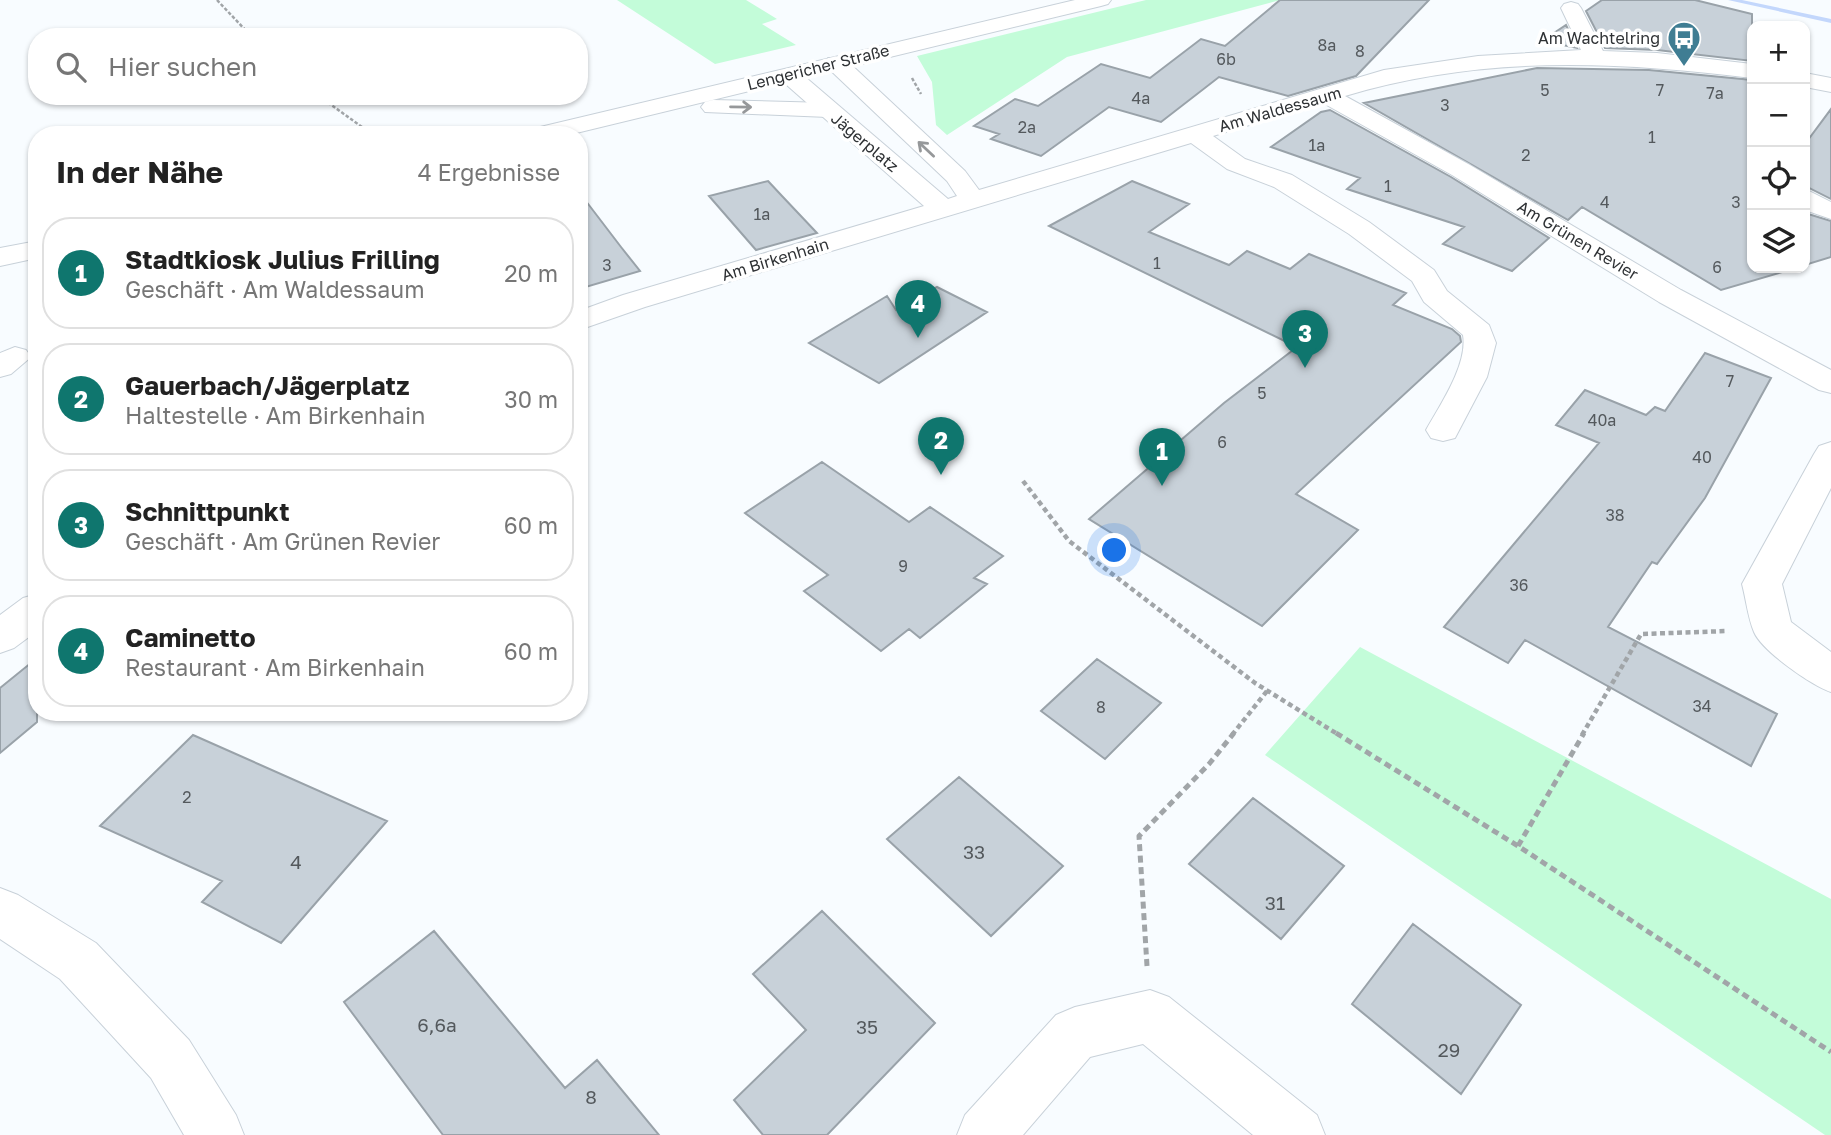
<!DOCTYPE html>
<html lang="de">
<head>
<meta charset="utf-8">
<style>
  body { margin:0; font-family:"Golos Text",sans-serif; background:#f6f6f6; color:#222 }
  .controls { position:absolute; right:21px; top:21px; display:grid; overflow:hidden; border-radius:14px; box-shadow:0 2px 5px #0004 }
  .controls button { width:63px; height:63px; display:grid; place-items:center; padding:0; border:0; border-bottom:2px solid #e0e0e0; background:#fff; color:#222; font:35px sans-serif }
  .you { position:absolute; left:1115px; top:551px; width:24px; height:24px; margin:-18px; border:5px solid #fff; border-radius:50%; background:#1a73e8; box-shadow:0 0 0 10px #1a73e833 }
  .badge { display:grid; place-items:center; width:46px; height:46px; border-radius:50%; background:#0f766e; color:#fff; font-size:23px; font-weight:700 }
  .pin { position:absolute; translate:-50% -58px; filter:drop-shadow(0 2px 4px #0008) }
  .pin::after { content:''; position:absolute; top:37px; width:24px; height:21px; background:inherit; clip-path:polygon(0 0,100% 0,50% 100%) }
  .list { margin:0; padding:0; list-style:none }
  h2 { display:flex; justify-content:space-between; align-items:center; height:91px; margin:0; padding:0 28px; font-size:30px }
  h2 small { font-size:23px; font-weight:400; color:#767676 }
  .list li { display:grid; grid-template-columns:46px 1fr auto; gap:21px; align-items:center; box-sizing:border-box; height:112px; margin:0 14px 14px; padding:0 14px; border:2px solid #e0e0e0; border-radius:28px }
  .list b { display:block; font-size:26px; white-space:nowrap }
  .list p { margin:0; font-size:23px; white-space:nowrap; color:#767676 }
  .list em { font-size:23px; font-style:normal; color:#767676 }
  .icon { flex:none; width:38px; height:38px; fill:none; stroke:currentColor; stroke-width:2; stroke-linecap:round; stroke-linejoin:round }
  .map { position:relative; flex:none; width:1831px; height:1135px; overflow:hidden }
  .search { position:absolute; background:#fff; box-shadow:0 2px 5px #0004; left:28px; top:28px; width:560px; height:77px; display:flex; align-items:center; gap:18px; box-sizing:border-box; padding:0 24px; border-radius:28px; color:#767676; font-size:26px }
  .panel { position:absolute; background:#fff; box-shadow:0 2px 5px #0004; left:28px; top:126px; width:560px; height:595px; border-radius:28px }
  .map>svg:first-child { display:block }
</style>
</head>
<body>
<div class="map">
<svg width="1831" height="1135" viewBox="0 0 1831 1135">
  <rect width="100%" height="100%" fill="#f8fcff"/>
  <!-- green -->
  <path fill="#c3fcd9" d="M 617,0 L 746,0 L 777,19 L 762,24 L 796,45 L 715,64 Z
    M 1146,0 L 1280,0 L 1067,57 L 947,135 L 936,125 L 932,82 L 917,56 Z
    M 1360,647 L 1831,899 L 1831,1135 L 1825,1135 L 1265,755 Z"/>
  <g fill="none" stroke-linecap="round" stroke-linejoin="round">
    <!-- stream -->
    <path fill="#c3d7fc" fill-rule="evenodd" d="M 1728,0 L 1742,0 L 1831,19 L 1831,23 Z"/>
  </g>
  <!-- building -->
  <path fill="#c8d1d9" stroke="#99a2a9" stroke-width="2" d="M 1280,0 L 1429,0 L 1356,76 L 1288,96 L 1219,77 L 1161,122 L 1109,107 L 1041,156 L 991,139 L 999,134 L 974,126 L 1015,99 L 1038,106 L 1101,64 L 1150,78 L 1201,39 L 1225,46 Z
    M 1602,0 L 1695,0 L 1752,14 L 1752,61 L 1657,50 L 1605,48 L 1586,11 Z
    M 1566,25 L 1577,48 L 1542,41 Z
    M 1537,68 L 1649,70 L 1752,80 L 1752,268 L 1796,268 L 1721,290 L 1582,207 L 1568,220 L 1364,103 Z
    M 1831,109 L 1831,199 L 1805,186 L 1805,144 Z
    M 1330,110 L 1451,177 L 1549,238 L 1512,271 L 1443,244 L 1464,227 L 1347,189 L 1360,178 L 1271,147 L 1321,112 Z
    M 768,181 L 782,196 L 817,233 L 756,250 L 709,196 Z
    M 1132,181 L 1189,204 L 1149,232 L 1229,265 L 1247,251 L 1290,269 L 1309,254 L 1406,293 L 1393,305 L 1452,329 L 1460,336 L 1461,342 L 1296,494 L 1358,530 L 1262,626 L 1089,519 L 1224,403 L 1297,347 L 1049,226 Z
    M 579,192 L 621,247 L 640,271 L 579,289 Z
    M 1805,213 L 1831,221 L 1831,257 L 1805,265 Z
    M 937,287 L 987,312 L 879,383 L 809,343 L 887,296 L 896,310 Z
    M 1705,353 L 1771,378 L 1705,498 L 1657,564 L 1652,562 L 1608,627 L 1777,714 L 1751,766 L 1525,640 L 1508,663 L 1444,627 L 1599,443 L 1556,425 L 1585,390 L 1646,415 L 1655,407 L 1665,411 Z
    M 822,462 L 909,522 L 930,507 L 1003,556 L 974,578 L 987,584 L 920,638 L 909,629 L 881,651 L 804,591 L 828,575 L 745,513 Z
    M 37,658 L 37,722 L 0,753 L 0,688 Z
    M 1097,659 L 1161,703 L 1105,759 L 1041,711 Z
    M 193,735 L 387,821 L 281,943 L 202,902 L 222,881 L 100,826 Z
    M 959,777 L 1063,866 L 991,936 L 887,839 Z
    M 1253,798 L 1344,866 L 1281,939 L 1189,864 Z
    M 822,911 L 935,1023 L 827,1135 L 763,1135 L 734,1100 L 806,1030 L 753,974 Z
    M 1413,924 L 1521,1005 L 1461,1094 L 1352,1004 Z
    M 434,931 L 565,1088 L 597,1060 L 659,1135 L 443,1135 L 344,1002 Z"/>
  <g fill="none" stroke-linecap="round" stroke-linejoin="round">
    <defs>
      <path id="minor" d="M 1571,2 L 1578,4 L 1581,8 L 1603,51 L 1657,53 L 1752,64 L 1752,78 C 1613,61 1481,55 1345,96 L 1470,165 L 1681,290 L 1831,370 L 1831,393 L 1819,390 L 1659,302 L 1452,175 L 1323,103 L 1213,136 L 1245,159 L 1292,175 L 1369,222 L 1434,270 L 1447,291 L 1489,325 L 1496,343 L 1487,377 L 1455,438 L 1443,441 L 1431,438 L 1426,430 C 1440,405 1468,364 1463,335 L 1424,302 L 1412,281 L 1349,234 L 1274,187 L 1227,169 L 1191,143 L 645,307 L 579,330 L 579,311 L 623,295 L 924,206 L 781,80 L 778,75 L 781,70 L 797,70 L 948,199 L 957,196 L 947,181 L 828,68 L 825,63 L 828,58 L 844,58 L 965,171 L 979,190 L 1384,70 L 1478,56 L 1581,50 L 1561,8 L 1564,4 Z
        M 1805,73 L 1831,78 L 1831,92 L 1805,87 Z
        M 1805,189 L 1831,202 L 1831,219 L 1805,210 Z
        M 15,347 L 26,350 L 31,357 L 11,374 L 0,377 L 0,353 Z
        M 1831,442 L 1831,488 L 1782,584 L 1791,622 L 1831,652 L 1831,692 C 1811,685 1762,651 1754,632 C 1748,618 1746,599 1742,584 L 1814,454 L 1819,446 Z
        M 37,594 L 37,631 L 14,648 L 0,653 L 0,615 L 23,598 Z
        M 0,888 L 18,895 L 96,943 L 189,1040 L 236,1115 L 244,1135 L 184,1135 L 151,1078 L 60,979 L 0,939 Z
        M 1150,990 L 1169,997 L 1317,1115 L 1325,1135 L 1253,1135 L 1143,1044 L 1090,1057 L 1023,1135 L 957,1135 L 965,1115 L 1056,1015 L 1075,1007 Z"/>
      <path id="major" d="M 1075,0 L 1111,0 L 1108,4 L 1101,6 L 568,135 L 524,135 L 527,130 L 536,128 Z
        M 713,100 L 828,103 L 836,105 L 840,110 L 836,115 L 828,117 L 705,112 L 701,107 L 705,102 Z
        M 37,241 L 37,258 L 0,266 L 0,248 Z"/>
    </defs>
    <!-- minor casing -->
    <use href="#minor" stroke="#c8d1d9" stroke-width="2"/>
    <!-- major casing -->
    <use href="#major" stroke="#c8d1d9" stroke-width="2"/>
    <!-- path-far2 -->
    <path stroke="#a1a5a8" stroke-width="2.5" stroke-dasharray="3.5 2" stroke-linecap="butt" d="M 217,0 L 252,37
      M 912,78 L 921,94
      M 319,96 L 373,135
      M 474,135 L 504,128"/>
    <!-- path-far1 -->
    <path stroke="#a1a5a8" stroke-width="4.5" stroke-dasharray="5 3.5" stroke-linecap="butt" d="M 1023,481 L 1069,541 L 1255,683 L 1339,735
      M 1232,735 L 1267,691
      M 1582,735 L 1641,634 L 1728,631"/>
    <!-- path -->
    <path stroke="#a1a5a8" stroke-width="5" stroke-dasharray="7 4.5" stroke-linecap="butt" d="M 1336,733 L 1518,846 L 1831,1052
      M 1518,846 L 1584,733
      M 1147,966 L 1139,836 L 1209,764 L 1234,733"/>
    <!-- minor -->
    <use href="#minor" fill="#fff" fill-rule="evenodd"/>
    <!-- major -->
    <use href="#major" fill="#fff" fill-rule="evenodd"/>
  </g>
  <!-- one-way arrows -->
  <defs><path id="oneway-shaft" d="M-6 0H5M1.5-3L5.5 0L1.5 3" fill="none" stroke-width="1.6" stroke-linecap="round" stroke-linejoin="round" transform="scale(1.75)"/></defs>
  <g stroke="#96989a">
    <use href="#oneway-shaft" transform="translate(741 107) rotate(1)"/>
    <use href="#oneway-shaft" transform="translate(926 149) rotate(-137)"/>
  </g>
  <!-- icons -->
  <defs>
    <symbol id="bus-pin" viewBox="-11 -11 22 30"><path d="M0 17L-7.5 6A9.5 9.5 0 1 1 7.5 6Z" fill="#3f7d93" stroke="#fff"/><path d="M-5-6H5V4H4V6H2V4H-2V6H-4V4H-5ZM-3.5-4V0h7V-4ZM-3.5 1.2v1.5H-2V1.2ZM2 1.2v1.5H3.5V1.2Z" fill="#fff"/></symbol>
  </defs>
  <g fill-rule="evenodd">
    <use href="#bus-pin" x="1665" y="19" width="38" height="52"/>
  </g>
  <g text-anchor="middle" stroke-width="7" stroke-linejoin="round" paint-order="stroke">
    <!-- far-poi labels -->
    <g font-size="16" fill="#2e3134" stroke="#fff" text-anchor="end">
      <text x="1660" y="44">Am Wachtelring</text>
    </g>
    <!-- number labels -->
    <g font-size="16" fill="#54595d">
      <text x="1327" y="51">8a</text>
      <text x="1360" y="57">8</text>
      <text x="1226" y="65">6b</text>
      <text x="1545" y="96">5</text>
      <text x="1660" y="96">7</text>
      <text x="1715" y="99">7a</text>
      <text x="1141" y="104">4a</text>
      <text x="1445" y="111">3</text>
      <text x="1027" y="133">2a</text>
      <text x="1652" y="143">1</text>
      <text x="1317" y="151">1a</text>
      <text x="1526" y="161">2</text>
      <text x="1388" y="192">1</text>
      <text x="1605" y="208">4</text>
      <text x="1736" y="208">3</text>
      <text x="762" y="220">1a</text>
      <text x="1157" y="269">1</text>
      <text x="607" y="271">3</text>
      <text x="1717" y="273">6</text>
      <text x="1730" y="387">7</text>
      <text x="1262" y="399">5</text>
      <text x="1602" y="426">40a</text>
      <text x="1222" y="448">6</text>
      <text x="1702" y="463">40</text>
      <text x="1615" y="521">38</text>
      <text x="903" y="572">9</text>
      <text x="1519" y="591">36</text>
      <text x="1702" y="712">34</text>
      <text x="1101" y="713">8</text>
      <text x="187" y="803">2</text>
    </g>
    <!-- far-street labels -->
    <g font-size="16" fill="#2e3134" stroke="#fff">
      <text transform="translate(818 67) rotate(-14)" y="6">Lengericher Straße</text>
      <text transform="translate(1280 109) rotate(-16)" y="6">Am Waldessaum</text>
      <text transform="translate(865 142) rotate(40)" y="6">Jägerplatz</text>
      <text transform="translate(1578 240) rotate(31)" y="6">Am Grünen Revier</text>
      <text transform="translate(775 259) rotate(-17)" y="6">Am Birkenhain</text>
    </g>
    <!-- near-number labels -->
    <g font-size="19" fill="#54595d">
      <text x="974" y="859">33</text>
      <text x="296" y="869">4</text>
      <text x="1275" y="910">31</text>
      <text x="437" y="1032">6,6a</text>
      <text x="867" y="1034">35</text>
      <text x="1449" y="1057">29</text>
      <text x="591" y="1104">8</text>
    </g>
  </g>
</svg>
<div class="controls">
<button>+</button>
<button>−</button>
<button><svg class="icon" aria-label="locate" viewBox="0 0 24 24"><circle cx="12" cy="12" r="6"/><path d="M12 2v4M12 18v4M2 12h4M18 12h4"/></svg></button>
<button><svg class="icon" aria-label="layers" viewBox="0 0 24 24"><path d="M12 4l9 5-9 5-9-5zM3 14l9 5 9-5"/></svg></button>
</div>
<div class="you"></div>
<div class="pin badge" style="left:1162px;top:486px">1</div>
<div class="pin badge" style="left:941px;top:475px">2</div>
<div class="pin badge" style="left:1305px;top:368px">3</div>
<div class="pin badge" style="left:918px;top:338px">4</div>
<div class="search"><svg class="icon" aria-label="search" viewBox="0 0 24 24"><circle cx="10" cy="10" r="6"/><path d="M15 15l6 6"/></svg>Hier suchen</div>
<section class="panel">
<h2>In der Nähe<small>4 Ergebnisse</small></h2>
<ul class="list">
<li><span class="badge">1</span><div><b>Stadtkiosk Julius Frilling</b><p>Geschäft · Am Waldessaum</p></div><em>20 m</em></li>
<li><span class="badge">2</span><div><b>Gauerbach/Jägerplatz</b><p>Haltestelle · Am Birkenhain</p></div><em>30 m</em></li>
<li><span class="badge">3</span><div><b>Schnittpunkt</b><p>Geschäft · Am Grünen Revier</p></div><em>60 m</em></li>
<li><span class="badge">4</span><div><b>Caminetto</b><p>Restaurant · Am Birkenhain</p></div><em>60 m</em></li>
</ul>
</section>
</div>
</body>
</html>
